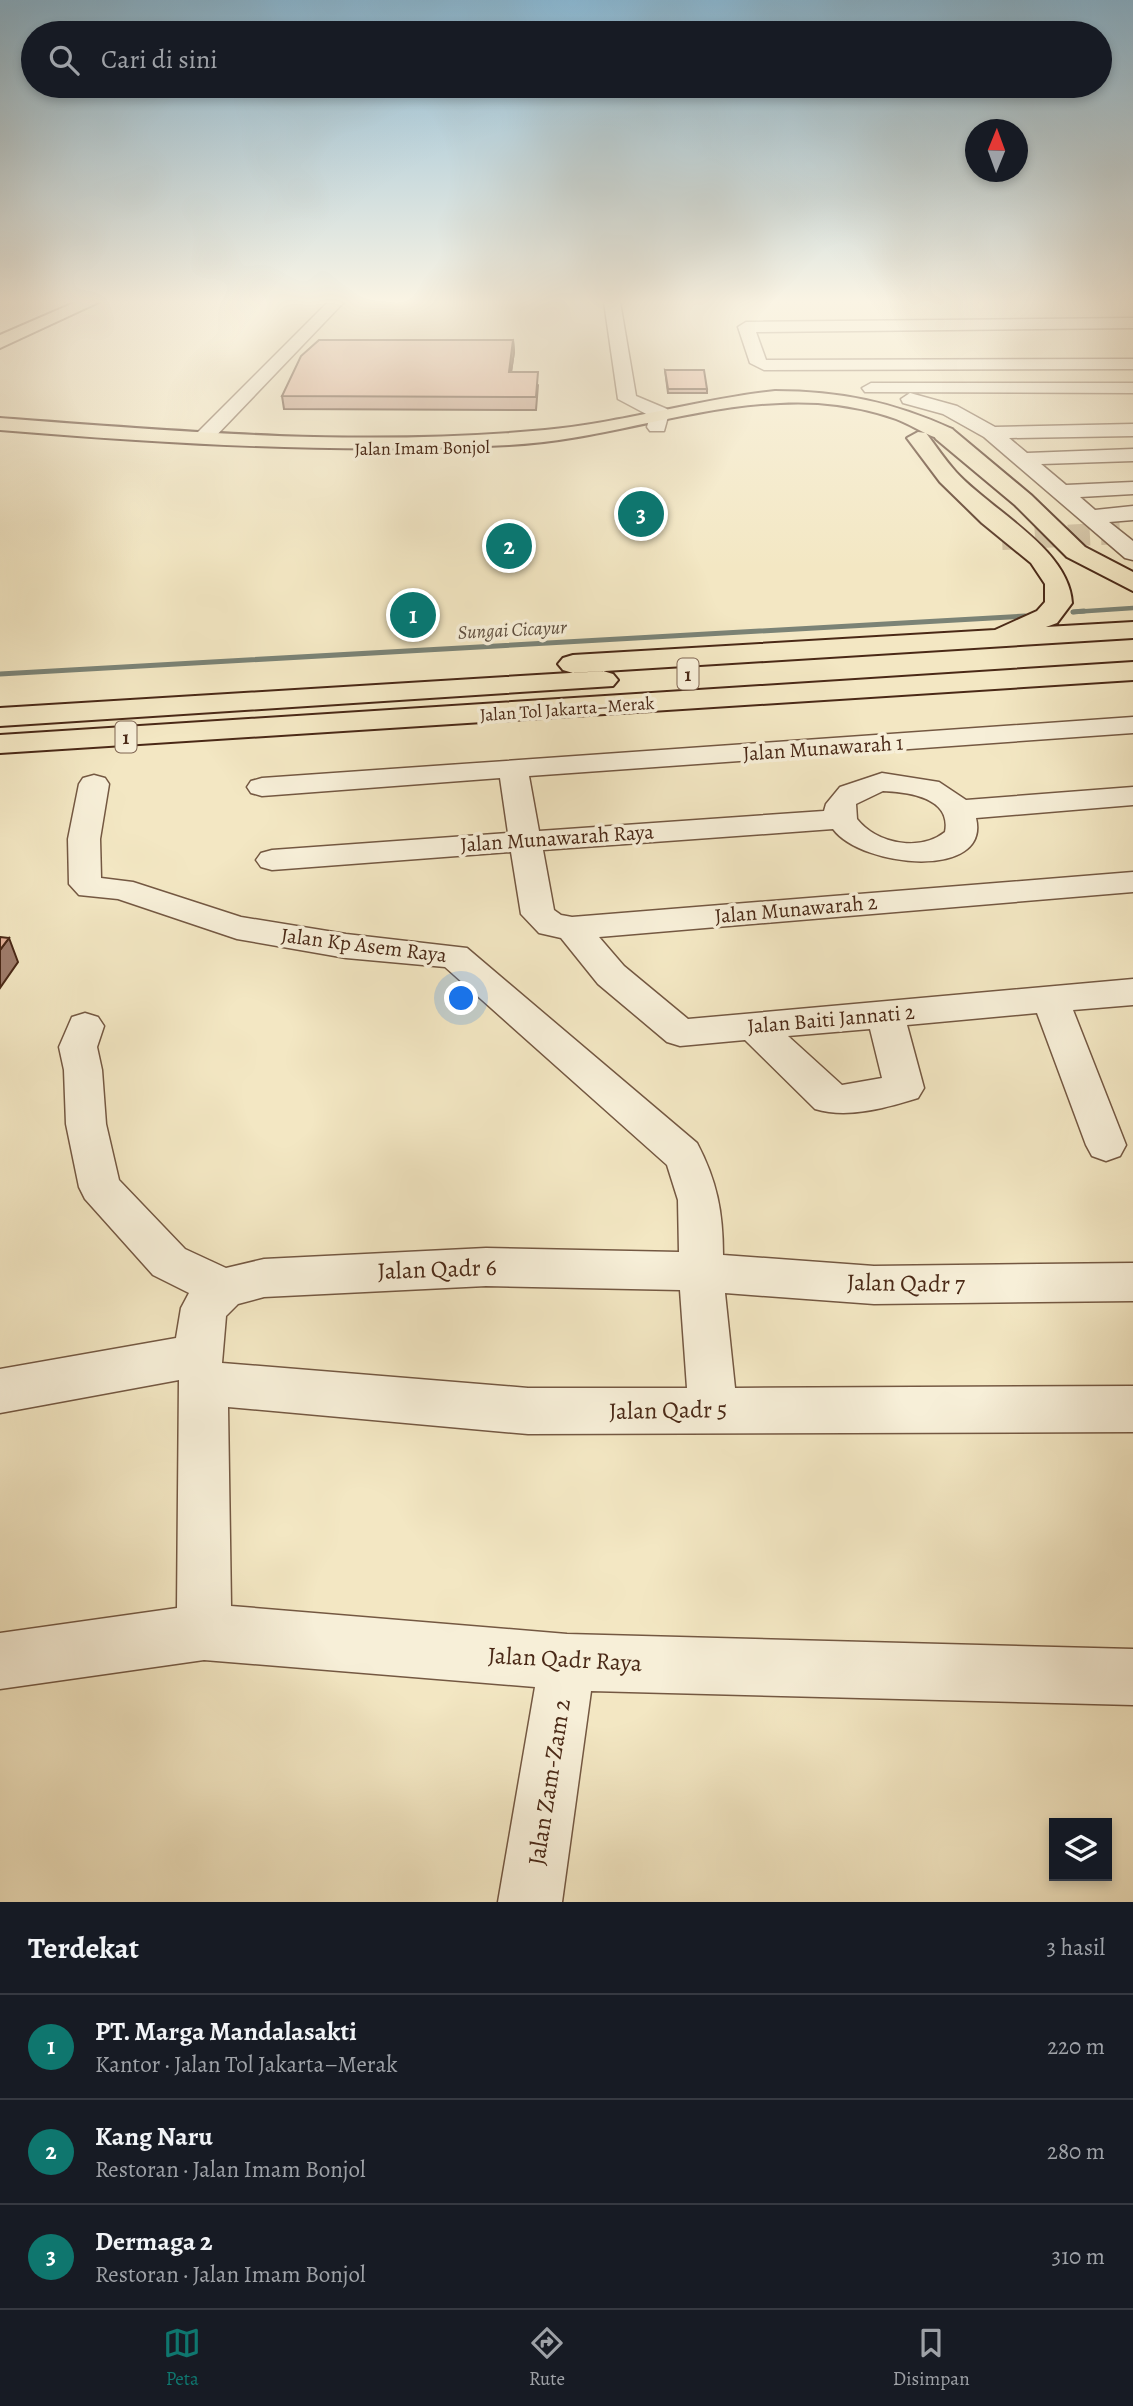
<!DOCTYPE html>
<html lang="id">
<head>
<meta charset="utf-8">
<style>
  body { margin:0; font-family:Alegreya,serif; background:#20242c; color:#f1f3f6 }
  .controls { position:absolute; right:21px; bottom:21px; display:grid; overflow:hidden; border-radius:0px; box-shadow:0 4px 10px #0003 }
  .controls button { width:63px; height:63px; display:grid; place-items:center; padding:0; border:0; border-bottom:2px solid #363941; background:#171b24; color:#f1f3f6; font:35px sans-serif }
  .compass { position:absolute; left:965px; top:119px; width:63px; height:63px; border-radius:50%; background:#171b24; box-shadow:0 4px 10px #0003; rotate:1deg }
  .you { position:absolute; left:462px; top:999px; width:24px; height:24px; margin:-18px; border:5px solid #fff; border-radius:50%; background:#1a73e8; box-shadow:0 0 0 10px #1a73e833 }
  .badge { display:grid; place-items:center; width:46px; height:46px; border-radius:50%; background:#0f766e; color:#fff; font-size:23px; font-weight:700 }
  .pin { position:absolute; translate:-50% -50%; border:4px solid #fff; box-shadow:0 2px 7px #0006 }
  .list { margin:0; padding:0; list-style:none }
  h2 { display:flex; justify-content:space-between; align-items:center; height:91px; margin:0; padding:0 28px; font-size:30px }
  h2 small { font-size:23px; font-weight:400; color:#9ea1a6 }
  .list li { display:grid; grid-template-columns:46px 1fr auto; gap:21px; align-items:center; box-sizing:border-box; height:105px; padding:0 28px; border-top:2px solid #363941 }
  .list b { display:block; font-size:26px; white-space:nowrap }
  .list p { margin:0; font-size:23px; white-space:nowrap; color:#9ea1a6 }
  .list em { font-size:23px; font-style:normal; color:#9ea1a6 }
  .icon { flex:none; width:38px; height:38px; fill:none; stroke:currentColor; stroke-width:2; stroke-linecap:round; stroke-linejoin:round }
  .map { position:relative; flex:none; width:1133px; height:1902px; overflow:hidden }
  .search { position:absolute; background:#171b24; box-shadow:0 4px 10px #0003; left:21px; right:21px; top:21px; height:77px; display:flex; align-items:center; gap:18px; box-sizing:border-box; padding:0 24px; border-radius:38px; color:#9ea1a6; font-size:26px }
  .sheet { height:406px; background:#171b24 }
  nav { display:flex; justify-content:space-around; align-items:center; box-sizing:border-box; height:98px; border-top:2px solid #363941; background:#171b24; font-size:19px; color:#9ea1a6 }
  nav a { display:grid; justify-items:center; gap:4px }
  nav .on { color:#0f766e }
  .map>svg:first-child { display:block }
</style>
</head>
<body>
<div class="map">
<svg width="1133" height="1902" viewBox="0 0 1133 1902">
  <rect width="100%" height="100%" fill="#f3e7c3"/>
  <filter id="stains"><feTurbulence type="fractalNoise" baseFrequency=".00286" numOctaves="4"/><feColorMatrix values="0 0 0 0 .2 0 0 0 0 .09 0 0 0 0 .02 0 0 0 .5 -.17"/></filter>
  <radialGradient id="worn" r=".72"><stop offset=".6" stop-color="#630" stop-opacity="0"/><stop offset="1" stop-color="#630" stop-opacity=".3"/></radialGradient>
  <g fill="none" stroke-linecap="round" stroke-linejoin="round">
    <!-- stream-far1 -->
    <path stroke="#7b8376" stroke-width="4.5" d="M 1073,612 L 1133,608"/>
    <!-- stream -->
    <path stroke="#7b8376" stroke-width="5" d="M 1073,612 L 1084,611
      M 0,674 L 1025,616"/>
    <!-- minor-tunnel -->
    <path stroke="#d1c1a1" stroke-width="22" stroke-dasharray="22 11" stroke-linecap="butt" d="M 1002,539 L 1120,533"/>
    <defs>
      <path id="minor" d="M 328,302 L 344,302 L 211,441 L 197,441 L 194,437 L 197,433 Z
        M 604,302 L 620,302 L 636,396 L 667,409 L 669,413 L 664,431 L 650,431 L 647,427 L 650,416 L 618,399 Z
        M 1133,318 L 1133,328 L 756,332 L 766,360 L 1133,359 L 1133,369 L 764,370 L 750,363 L 738,327 L 746,322 Z
        M 871,383 L 1133,383 L 1133,393 L 865,392 L 862,388 Z
        M 910,393 L 957,406 L 995,427 L 1133,424 L 1133,436 L 1009,438 L 1027,453 L 1133,449 L 1133,461 L 1041,464 L 1066,485 L 1133,482 L 1133,494 L 1080,497 L 1095,510 L 1133,506 L 1133,520 L 1109,522 L 1133,541 L 1133,560 L 1125,558 L 984,437 L 943,414 L 903,403 L 901,399 Z
        M 1133,717 L 1133,733 L 529,776 L 539,831 L 824,811 L 826,804 L 840,787 L 882,773 L 939,782 L 966,800 L 1133,787 L 1133,805 L 976,818 C 991,880 862,868 833,829 L 543,850 L 554,910 L 561,915 L 572,917 L 1133,872 L 1133,892 L 599,937 L 624,966 L 688,1019 L 1133,979 L 1133,1005 L 1073,1010 L 1126,1145 L 1120,1156 L 1106,1161 L 1092,1156 L 1086,1145 L 1037,1013 L 907,1025 L 924,1088 L 918,1098 C 885,1108 848,1119 815,1109 L 745,1040 L 680,1046 L 667,1042 L 598,984 L 561,938 L 539,933 L 521,914 L 511,852 L 272,870 L 261,867 L 256,860 L 261,853 L 272,850 L 508,833 L 500,778 L 262,796 L 251,793 L 247,787 L 251,781 L 262,778 ZM 883,791 C 907,792 952,797 945,832 C 920,852 877,844 857,819 L 856,804 ZM 870,1029 L 882,1078 L 842,1085 L 788,1036 Z
        M 94,775 L 105,778 L 109,784 L 100,839 L 101,878 L 133,882 L 241,917 L 346,934 L 467,948 L 697,1143 C 717,1181 723,1212 723,1255 L 874,1266 L 1133,1263 L 1133,1301 L 874,1304 L 725,1293 L 735,1388 L 1133,1386 L 1133,1432 L 528,1434 L 228,1407 L 231,1606 L 567,1634 L 1133,1649 L 1133,1705 L 591,1691 L 562,1902 L 498,1902 L 535,1687 L 204,1660 L 0,1689 L 0,1633 L 177,1608 L 179,1380 L 0,1413 L 0,1369 L 176,1338 L 181,1308 L 189,1293 L 153,1275 L 85,1199 L 79,1187 L 66,1124 L 64,1070 L 59,1047 L 72,1017 L 85,1013 L 98,1017 L 104,1026 L 97,1047 L 102,1070 L 106,1124 L 119,1180 L 185,1249 L 226,1268 L 264,1259 L 486,1248 L 679,1252 L 678,1200 L 667,1165 L 445,967 L 346,958 L 237,939 L 118,899 L 79,895 L 69,884 L 68,839 L 79,784 L 83,778 ZM 486,1286 L 680,1290 L 687,1388 L 528,1388 L 222,1363 L 226,1316 L 238,1304 L 264,1297 Z"/>
      <path id="major" d="M 76,302 L 99,302 L 0,348 L 0,335 Z
        M 775,391 C 840,391 893,402 952,429 L 955,434 L 944,440 C 927,436 912,425 896,419 C 871,410 844,405 818,403 C 713,397 613,440 509,445 C 339,454 170,444 0,430 L 0,418 C 181,432 364,447 545,430 C 623,423 698,399 775,391 Z"/>
      <path id="highway" d="M 944,428 L 952,429 L 1031,495 L 1085,547 L 1133,572 L 1133,591 L 1067,557 L 1015,505 L 936,439 L 933,434 Z
        M 918,432 L 926,433 C 936,446 945,460 956,472 C 992,511 1069,549 1072,603 L 1057,623 L 1046,627 L 1133,622 L 1133,638 L 573,673 L 563,670 L 558,664 L 563,658 L 573,655 L 995,630 L 1037,611 L 1045,602 L 1045,584 L 1031,563 L 982,523 L 940,482 L 907,438 Z
        M 1133,662 L 1133,680 L 0,753 L 0,735 Z
        M 603,671 L 613,674 L 618,680 L 613,686 L 0,726 L 0,708 Z"/>
    </defs>
    <!-- minor casing -->
    <use href="#minor" stroke="#745842" stroke-width="3"/>
    <!-- major casing -->
    <use href="#major" stroke="#4a2917" stroke-width="4"/>
    <!-- highway casing -->
    <use href="#highway" stroke="#4a2917" stroke-width="4"/>
    <!-- minor -->
    <use href="#minor" fill="#f7efd8" fill-rule="evenodd"/>
    <!-- major -->
    <use href="#major" fill="#f3e7c3" fill-rule="evenodd"/>
    <!-- highway -->
    <use href="#highway" fill="#f3e7c3" fill-rule="evenodd"/>
  </g>
  <!-- wall -->
  <path fill="#c39984" stroke="#4a2917" stroke-width="2" d="M 513,340 L 514,352 L 511,372 L 538,385 L 536,410 L 284,409 L 282,396 Z
    M 665,370 L 707,389 L 707,393 L 668,393 Z"/>
  <!-- shaded-wall -->
  <path fill="#9f7d6c" stroke="#4a2917" stroke-width="2" d="M 513,340 L 514,352 L 509,385 L 509,372 Z
    M 9,938 L 18,962 L 0,988 L 0,950 Z"/>
  <!-- building -->
  <path fill="#e3b29a" stroke="#4a2917" stroke-width="2" d="M 319,340 L 513,340 L 509,372 L 538,372 L 536,397 L 282,396 L 301,356 Z
    M 665,370 L 704,370 L 707,389 L 668,389 Z
    M 0,937 L 9,938 L 0,950 Z"/>
  <!-- sky -->
  <linearGradient id="sky" x2="0" y2="1"><stop stop-color="#89b8d4"/><stop offset="0.53" stop-color="#faf4e4"/><stop offset="1" stop-color="#faf4e4" stop-opacity="0"/></linearGradient>
  <rect width="1133" height="569" fill="url(#sky)"/>
  <g text-anchor="middle" stroke-width="7" stroke-linejoin="round" paint-order="stroke">
    <!-- far-street labels -->
    <g font-size="18" fill="#4a2917" stroke="#f7efd8">
      <text transform="translate(422 448) rotate(-1)" y="6">Jalan Imam Bonjol</text>
      <text transform="translate(567 709) rotate(-4)" y="6">Jalan Tol Jakarta–Merak</text>
    </g>
    <!-- far-water labels -->
    <g font-size="19" font-style="italic" fill="#5e4e3e" stroke="#f7efd8">
      <text transform="translate(512 629) rotate(-3)" y="7">Sungai Cicayur</text>
    </g>
    <!-- shield labels -->
    <g fill="#f7efd8" stroke="#7e6451" stroke-width="2">
      <rect x="677.5" y="658.5" width="21" height="31" rx="5"/>
      <rect x="115.5" y="721.5" width="21" height="31" rx="5"/>
    </g>
    <g font-size="19" font-weight="bold" fill="#4a2917">
      <text x="688" y="681">1</text>
      <text x="126" y="744">1</text>
    </g>
    <!-- street labels -->
    <g font-size="21" fill="#4a2917" stroke="#f7efd8">
      <text transform="translate(823 748) rotate(-4)" y="7">Jalan Munawarah 1</text>
      <text transform="translate(557 838) rotate(-4)" y="7">Jalan Munawarah Raya</text>
      <text transform="translate(796 909) rotate(-5)" y="7">Jalan Munawarah 2</text>
      <text transform="translate(364 945) rotate(7)" y="7">Jalan Kp Asem Raya</text>
      <text transform="translate(831 1019) rotate(-5)" y="7">Jalan Baiti Jannati 2</text>
    </g>
    <!-- near-street labels -->
    <g font-size="24" fill="#4a2917" stroke="#f7efd8">
      <text transform="translate(437 1269) rotate(-2)" y="8">Jalan Qadr 6</text>
      <text transform="translate(906 1283) rotate(1)" y="8">Jalan Qadr 7</text>
      <text transform="translate(668 1410) rotate(-1)" y="8">Jalan Qadr 5</text>
      <text transform="translate(565 1659) rotate(3)" y="8">Jalan Qadr Raya</text>
      <text transform="translate(549 1782) rotate(-81)" y="8">Jalan Zam-Zam 2</text>
    </g>
  </g>
  <rect width="100%" height="100%" filter="url(#stains)"/>
  <rect width="100%" height="100%" fill="url(#worn)"/>
</svg>
<div class="controls">
<button><svg class="icon" aria-label="layers" viewBox="0 0 24 24"><path d="M12 4l9 5-9 5-9-5zM3 14l9 5 9-5"/></svg></button>
</div>
<svg class="compass" viewBox="-18 -18 36 36"><path d="M0-13l5 13h-10z" fill="#e53935"/><path d="M0 13l5-13h-10z" fill="#9ea1a6"/></svg>
<div class="you"></div>
<div class="pin badge" style="left:413px;top:615px">1</div>
<div class="pin badge" style="left:509px;top:546px">2</div>
<div class="pin badge" style="left:641px;top:514px">3</div>
<div class="search"><svg class="icon" aria-label="search" viewBox="0 0 24 24"><circle cx="10" cy="10" r="6"/><path d="M15 15l6 6"/></svg>Cari di sini</div>
</div>
<section class="sheet">
<h2>Terdekat<small>3 hasil</small></h2>
<ul class="list">
<li><span class="badge">1</span><div><b>PT. Marga Mandalasakti</b><p>Kantor · Jalan Tol Jakarta–Merak</p></div><em>220 m</em></li>
<li><span class="badge">2</span><div><b>Kang Naru</b><p>Restoran · Jalan Imam Bonjol</p></div><em>280 m</em></li>
<li><span class="badge">3</span><div><b>Dermaga 2</b><p>Restoran · Jalan Imam Bonjol</p></div><em>310 m</em></li>
</ul>
</section>
<nav>
<a class="on"><svg class="icon" aria-label="map" viewBox="0 0 24 24"><path d="M3 6l6-2 6 2 6-2v14l-6 2-6-2-6 2zM9 4v14M15 6v14"/></svg>Peta</a>
<a><svg class="icon" aria-label="directions" viewBox="0 0 24 24"><path d="M12 3l9 9-9 9-9-9zM9 14v-3h6M13 9l2 2-2 2"/></svg>Rute</a>
<a><svg class="icon" aria-label="saved" viewBox="0 0 24 24"><path d="M7 4h10v16l-5-4-5 4z"/></svg>Disimpan</a>
</nav>
</body>
</html>
